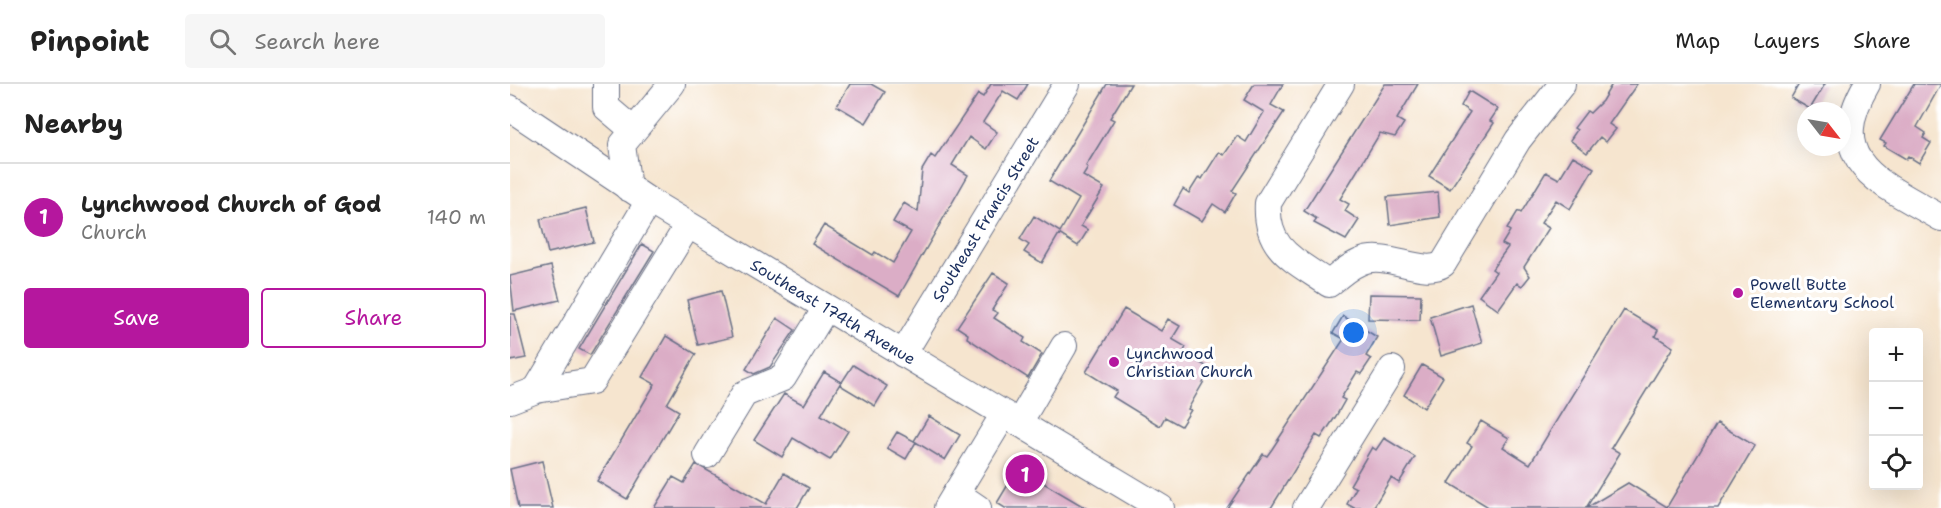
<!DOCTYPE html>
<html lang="en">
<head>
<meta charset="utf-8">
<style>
  body { margin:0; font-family:"Shantell Sans",sans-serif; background:#f6f6f6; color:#222 }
  .controls { position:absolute; right:18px; bottom:18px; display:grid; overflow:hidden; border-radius:6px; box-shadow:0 6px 24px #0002 }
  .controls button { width:54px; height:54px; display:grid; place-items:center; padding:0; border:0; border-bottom:2px solid #e0e0e0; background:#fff; color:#222; font:30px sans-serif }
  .compass { position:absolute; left:1287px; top:18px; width:54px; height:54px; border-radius:50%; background:#fff; box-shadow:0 6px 24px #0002; rotate:121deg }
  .you { position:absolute; left:844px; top:249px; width:21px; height:21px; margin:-15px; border:4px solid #fff; border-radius:50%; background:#1a73e8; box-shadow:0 0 0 9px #1a73e833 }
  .badge { display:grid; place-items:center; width:39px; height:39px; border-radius:50%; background:#b5179e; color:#fff; font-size:20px; font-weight:700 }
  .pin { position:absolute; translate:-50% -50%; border:3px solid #fff; box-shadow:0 2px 6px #0006 }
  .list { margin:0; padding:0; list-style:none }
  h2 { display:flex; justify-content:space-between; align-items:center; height:78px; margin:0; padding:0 24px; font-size:26px }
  h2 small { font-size:20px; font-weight:400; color:#767676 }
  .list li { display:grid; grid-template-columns:39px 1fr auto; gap:18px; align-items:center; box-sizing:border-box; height:108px; padding:0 24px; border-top:2px solid #e0e0e0 }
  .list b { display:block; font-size:22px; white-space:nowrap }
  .list p { margin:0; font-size:20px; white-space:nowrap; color:#767676 }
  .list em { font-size:20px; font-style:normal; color:#767676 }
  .actions { display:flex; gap:12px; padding:18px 24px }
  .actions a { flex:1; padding:14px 0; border:2px solid #b5179e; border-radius:6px; text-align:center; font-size:21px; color:#b5179e }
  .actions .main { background:#b5179e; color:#fff }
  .icon { flex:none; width:33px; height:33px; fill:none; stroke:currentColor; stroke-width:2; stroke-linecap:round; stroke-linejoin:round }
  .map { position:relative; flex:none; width:1431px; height:424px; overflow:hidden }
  header { display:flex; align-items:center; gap:36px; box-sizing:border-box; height:84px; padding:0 30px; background:#fff; border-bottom:2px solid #e0e0e0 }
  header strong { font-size:28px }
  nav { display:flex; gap:33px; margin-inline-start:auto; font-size:21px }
  .search { width:420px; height:54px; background:#f6f6f6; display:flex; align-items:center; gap:15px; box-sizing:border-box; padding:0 21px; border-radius:6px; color:#767676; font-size:22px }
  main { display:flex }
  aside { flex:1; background:#fff }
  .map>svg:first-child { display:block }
</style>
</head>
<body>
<header>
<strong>Pinpoint</strong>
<div class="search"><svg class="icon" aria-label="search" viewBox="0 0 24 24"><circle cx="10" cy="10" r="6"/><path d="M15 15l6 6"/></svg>Search here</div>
<nav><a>Map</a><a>Layers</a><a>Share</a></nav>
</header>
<main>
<aside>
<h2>Nearby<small></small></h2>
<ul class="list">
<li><span class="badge">1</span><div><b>Lynchwood Church of God</b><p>Church</p></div><em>140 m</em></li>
</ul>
<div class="actions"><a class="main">Save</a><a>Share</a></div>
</aside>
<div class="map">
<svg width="1431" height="424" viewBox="0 0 1431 424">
  <rect width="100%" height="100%" fill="#fff"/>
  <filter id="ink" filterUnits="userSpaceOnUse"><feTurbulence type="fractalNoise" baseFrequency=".0167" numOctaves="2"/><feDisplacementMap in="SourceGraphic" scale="12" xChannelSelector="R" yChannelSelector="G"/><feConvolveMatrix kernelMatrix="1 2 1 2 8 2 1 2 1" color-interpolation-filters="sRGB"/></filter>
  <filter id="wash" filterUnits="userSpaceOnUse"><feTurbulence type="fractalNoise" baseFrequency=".008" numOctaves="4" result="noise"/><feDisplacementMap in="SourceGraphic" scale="24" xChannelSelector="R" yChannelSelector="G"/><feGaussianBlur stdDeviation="1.35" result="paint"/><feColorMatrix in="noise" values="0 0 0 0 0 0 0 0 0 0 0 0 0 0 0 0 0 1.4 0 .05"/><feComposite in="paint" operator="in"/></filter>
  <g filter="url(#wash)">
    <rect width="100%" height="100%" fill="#f6e5cf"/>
    <g id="blocks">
      <!-- building -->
      <path fill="#dbadc6" d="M 340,0 L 361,0 L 375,8 L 356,39 L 327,22 Z
        M 481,0 L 518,0 L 508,16 L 493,7 L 473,38 L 487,48 L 476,65 L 459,53 L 442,81 L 458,91 L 389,212 L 302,160 L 314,141 L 363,171 L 365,168 L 383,179 L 401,148 L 383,138 L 394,119 L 408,128 L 412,86 L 421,71 L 425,74 L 468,10 L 473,13 Z
        M 597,0 L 621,0 L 600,34 L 604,36 L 576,82 L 578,84 L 573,92 L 594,104 L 571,142 L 578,146 L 568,162 L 549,150 L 532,179 L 514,168 L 519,161 L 510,155 L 524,132 L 550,148 L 569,115 L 539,97 Z
        M 744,0 L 773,0 L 761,21 L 774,28 L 722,107 L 726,109 L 715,128 L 703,120 L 692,137 L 664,121 L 673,105 L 679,109 L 689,93 L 692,95 L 709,68 L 714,71 L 727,52 L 736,58 L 754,28 L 734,16 Z
        M 875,0 L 908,0 L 887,35 L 894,39 L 885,53 L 870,49 L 830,115 L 839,120 L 835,127 L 849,136 L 836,156 L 804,139 L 807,135 L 794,127 Z
        M 1102,0 L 1127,0 L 1099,40 L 1106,45 L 1096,58 L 1090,53 L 1077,69 L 1060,56 L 1067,46 L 1064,44 L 1077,27 L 1080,29 L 1092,17 Z
        M 1289,0 L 1315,0 L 1300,25 L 1281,14 Z
        M 1404,0 L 1431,0 L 1407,43 L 1416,49 L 1413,54 L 1421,59 L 1409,79 L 1398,72 L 1396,75 L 1374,62 L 1376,59 L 1370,56 Z
        M 959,7 L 988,25 L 980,37 L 984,39 L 940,105 L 919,92 L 960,28 L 951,22 Z
        M 1063,72 L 1084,84 L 1060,125 L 1046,116 L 1031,139 L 1039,144 L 1014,183 L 1020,192 L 1012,202 L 1007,199 L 988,226 L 969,212 L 986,188 L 982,185 L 998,163 L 992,160 L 1000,147 L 997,145 L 1008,127 L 1011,129 L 1036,88 L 1049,95 Z
        M 928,108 L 930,133 L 880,141 L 877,113 Z
        M 76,124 L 84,158 L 38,169 L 30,135 Z
        M 132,160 L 144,167 L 80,271 L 69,265 Z
        M 41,182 L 50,216 L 4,227 L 0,192 Z
        M 483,189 L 499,199 L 482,226 L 488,229 L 484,234 L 515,254 L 513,258 L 532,270 L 518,294 L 457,254 L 458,250 L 447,243 Z
        M 211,207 L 222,253 L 188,261 L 177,216 Z
        M 859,210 L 911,211 L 910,236 L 858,235 Z
        M 961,220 L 972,259 L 931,272 L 920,233 Z
        M 614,225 L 651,247 L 658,235 L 670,242 L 662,255 L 676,263 L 673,269 L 701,285 L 678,325 L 681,326 L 671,342 L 655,333 L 650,342 L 603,313 L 607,307 L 576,288 Z
        M 1114,226 L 1148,246 L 1145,252 L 1163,263 L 1101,364 L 1110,369 L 1076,424 L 980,424 L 939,399 L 962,362 L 957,359 L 971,337 L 999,354 L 993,363 L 1020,380 Z
        M 0,230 L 5,230 L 16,274 L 0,277 Z
        M 833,232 L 867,253 L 856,272 L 861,275 L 851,290 L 847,288 L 831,314 L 835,316 L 826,332 L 811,354 L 806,351 L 761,424 L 717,424 L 753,370 L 757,372 L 762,365 L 834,255 L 823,249 Z
        M 267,234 L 285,246 L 260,283 L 244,290 L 236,285 Z
        M 156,252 L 186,270 L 157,320 L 169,327 L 117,415 L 87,397 L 145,300 L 132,293 Z
        M 343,281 L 377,302 L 365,322 L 330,301 Z
        M 912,281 L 933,293 L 914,324 L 894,311 Z
        M 314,288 L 331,298 L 311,331 L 338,347 L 320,376 L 283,354 L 272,373 L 244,356 L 274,310 L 294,321 Z
        M 419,332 L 450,351 L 435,376 L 404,357 Z
        M 1207,339 L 1245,362 L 1208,424 L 1076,424 L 1118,399 L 1157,423 Z
        M 387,348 L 406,358 L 396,375 L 377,364 Z
        M 874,354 L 905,373 L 889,399 L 881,394 L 863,424 L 844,424 L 837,420 L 846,404 L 840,401 L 862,363 L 866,366 Z
        M 32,377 L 43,424 L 8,424 L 0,385 Z
        M 186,380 L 256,420 L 274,389 L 299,404 L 287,424 L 144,424 L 163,393 L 174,399 Z
        M 508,384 L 515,388 L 576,424 L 495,424 L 487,419 Z"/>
    </g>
  </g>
  <g filter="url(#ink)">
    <use href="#blocks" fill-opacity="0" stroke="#686f86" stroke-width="1.5"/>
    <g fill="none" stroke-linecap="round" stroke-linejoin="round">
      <defs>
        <g id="minor">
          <path d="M 96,0 L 96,23 L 123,46"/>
          <path d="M 831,0 L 758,119 C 755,166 785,176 819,200 C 828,192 838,183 850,178 C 876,166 912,193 933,180 L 1008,56 L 1052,0"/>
          <path d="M 1357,0 C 1311,78 1371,99 1431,134"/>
          <path id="s1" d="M 0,24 L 139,117 L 651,424"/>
          <path d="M 118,104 L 112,61 L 162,0"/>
          <path id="s2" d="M 393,270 L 557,0"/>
          <path d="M 26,306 L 139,117"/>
          <path d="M 0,316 L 26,306 L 82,297 L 178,141"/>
          <path d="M 509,339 L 554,262"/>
          <path d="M 197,371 L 234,310 L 273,294 L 316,224"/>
          <path d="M 446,409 L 468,424"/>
          <path d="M 437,424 L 494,330"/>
          <path d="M 796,424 L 882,285"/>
        </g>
      </defs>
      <!-- minor casing -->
      <use href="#minor" stroke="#686f86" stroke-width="28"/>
      <!-- minor -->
      <use href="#minor" stroke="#fff" stroke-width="26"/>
    </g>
  </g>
  <!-- markers -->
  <g fill="#b5179e" stroke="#fff" stroke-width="2">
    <circle cx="1228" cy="209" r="6"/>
    <circle cx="604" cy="278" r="6"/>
  </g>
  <g text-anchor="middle" stroke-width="6" stroke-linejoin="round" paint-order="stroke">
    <!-- street labels -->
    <g font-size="16" fill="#1b2f5e" stroke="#fff">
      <text dy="6" stroke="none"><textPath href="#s2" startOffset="158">Southeast Francis Street</textPath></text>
      <text dy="6" stroke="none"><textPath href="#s1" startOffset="382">Southeast 174th Avenue</textPath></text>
    </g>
    <!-- poi labels -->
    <g font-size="16" fill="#1b2f5e" stroke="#fff" text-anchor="start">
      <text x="1240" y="206">Powell Butte<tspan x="1240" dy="18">Elementary School</tspan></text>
      <text x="616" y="275">Lynchwood<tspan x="616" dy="18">Christian Church</tspan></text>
    </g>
  </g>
</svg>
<div class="controls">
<button>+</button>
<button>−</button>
<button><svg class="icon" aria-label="locate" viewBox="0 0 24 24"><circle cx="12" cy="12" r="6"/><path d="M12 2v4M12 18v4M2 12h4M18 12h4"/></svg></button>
</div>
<svg class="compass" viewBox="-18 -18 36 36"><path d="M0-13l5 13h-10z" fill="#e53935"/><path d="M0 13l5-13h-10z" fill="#767676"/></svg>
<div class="you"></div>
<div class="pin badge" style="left:515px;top:390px">1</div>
</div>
</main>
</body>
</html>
